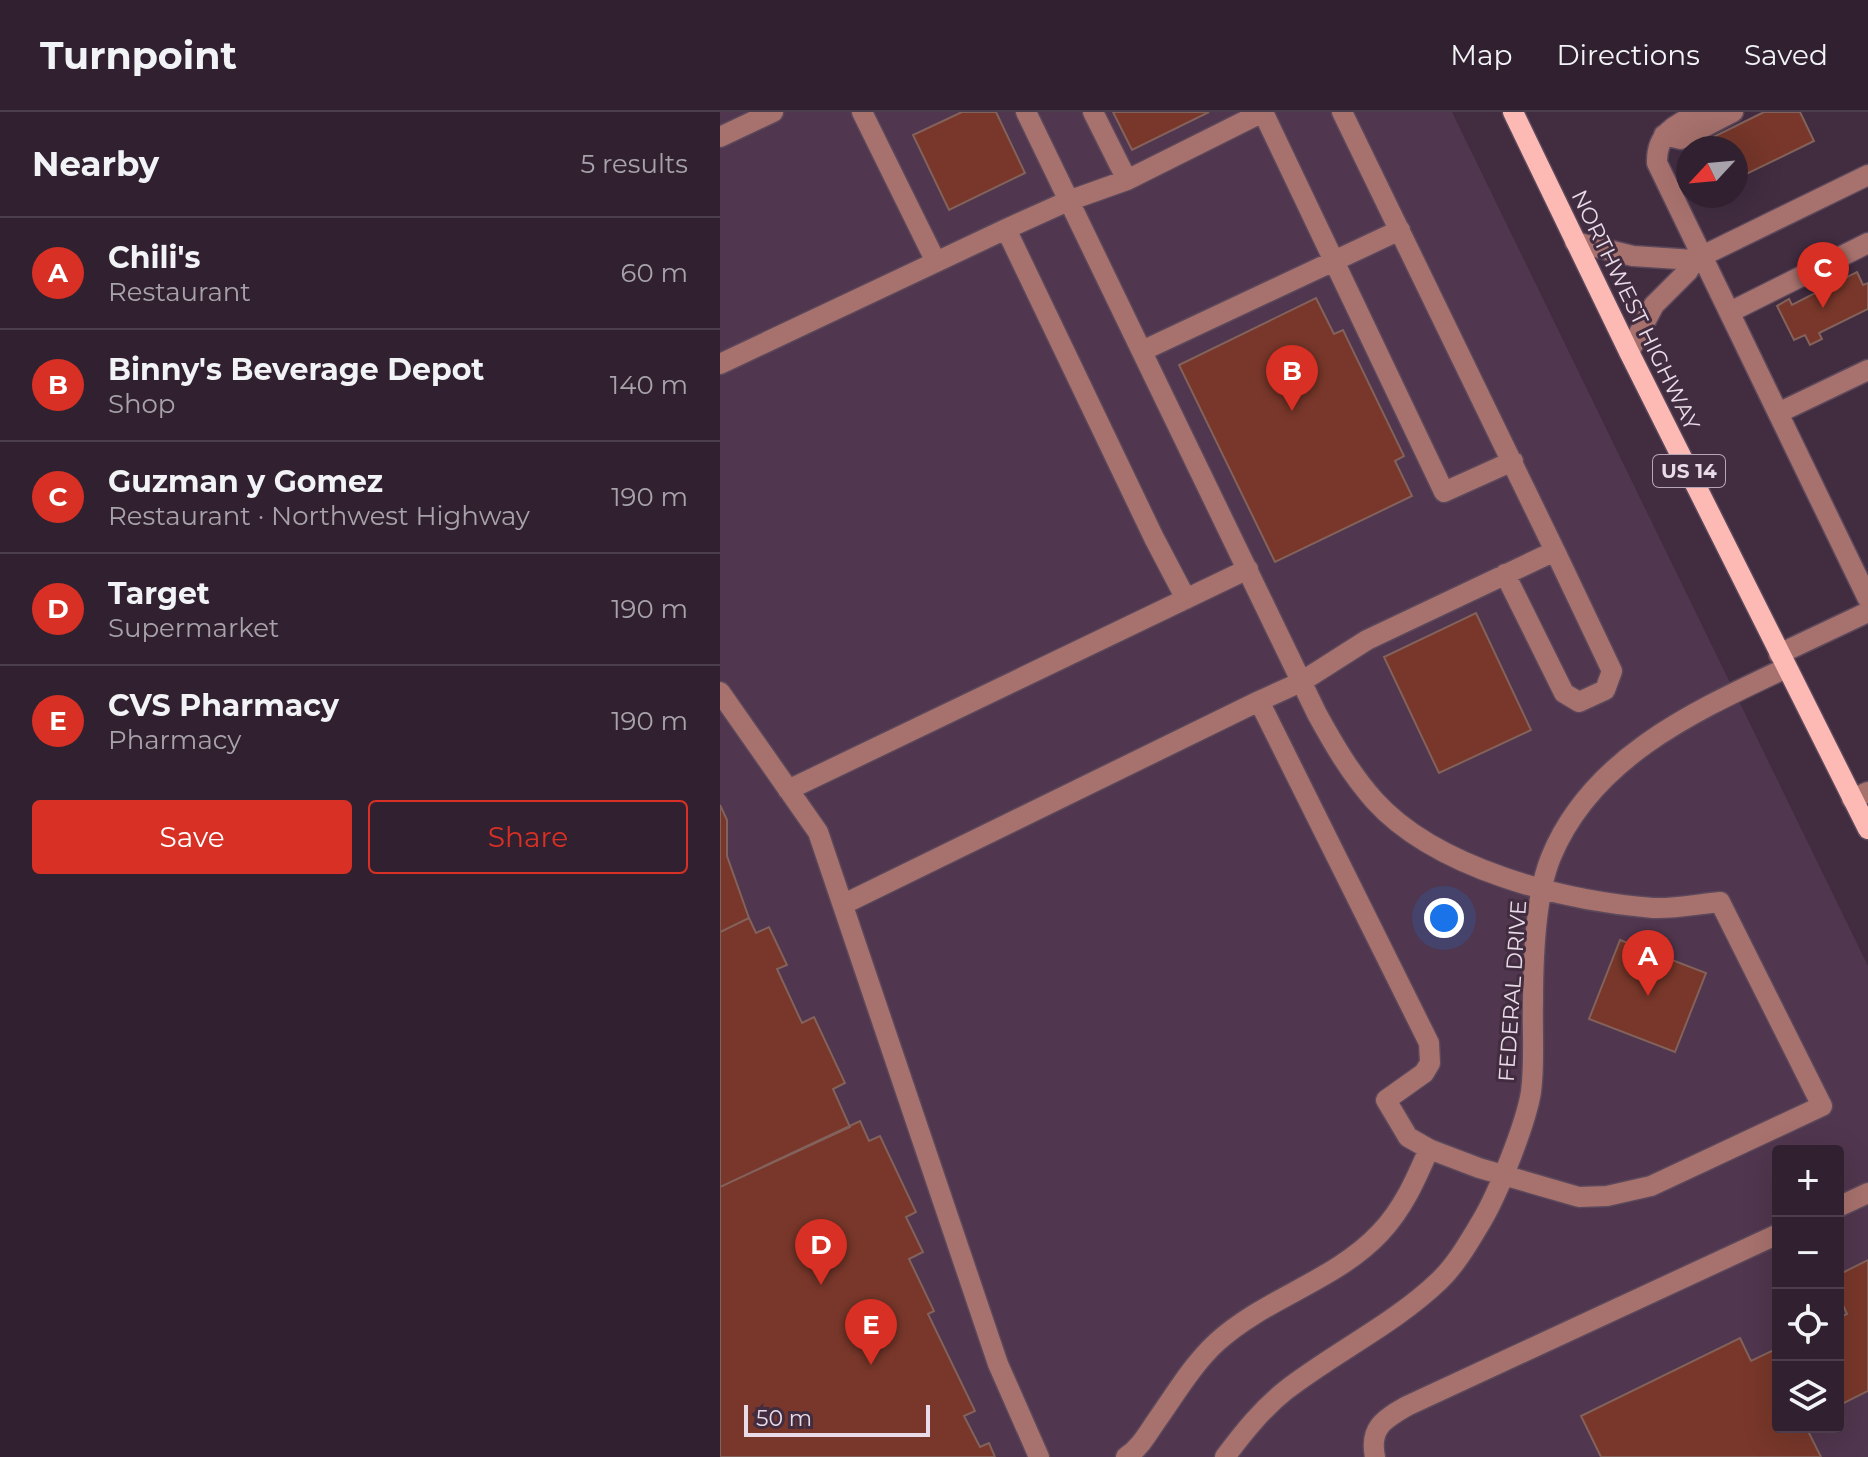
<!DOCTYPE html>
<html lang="en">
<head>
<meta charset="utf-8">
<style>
  body { margin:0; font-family:Montserrat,sans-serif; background:#3d2e3c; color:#f1f3f6 }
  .controls { position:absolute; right:24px; bottom:24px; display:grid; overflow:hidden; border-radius:8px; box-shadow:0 8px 32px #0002 }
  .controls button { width:72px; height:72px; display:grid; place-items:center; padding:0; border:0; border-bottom:2px solid #4c3e4c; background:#312130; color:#f1f3f6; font:40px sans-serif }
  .compass { position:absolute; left:956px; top:24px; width:72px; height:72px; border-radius:50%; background:#312130; box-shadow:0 8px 32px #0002; rotate:244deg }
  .scale { position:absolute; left:24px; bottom:20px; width:186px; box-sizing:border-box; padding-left:8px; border:4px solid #e9dbe7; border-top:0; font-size:22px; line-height:28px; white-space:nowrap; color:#e9dbe7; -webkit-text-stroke:6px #412c40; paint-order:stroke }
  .you { position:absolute; left:724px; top:806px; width:28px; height:28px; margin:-20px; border:6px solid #fff; border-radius:50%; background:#1a73e8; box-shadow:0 0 0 12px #1a73e833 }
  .badge { display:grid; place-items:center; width:52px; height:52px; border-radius:50%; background:#d93025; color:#fff; font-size:26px; font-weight:700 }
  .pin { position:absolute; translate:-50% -66px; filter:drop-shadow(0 2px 4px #0008) }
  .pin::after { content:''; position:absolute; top:42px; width:28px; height:24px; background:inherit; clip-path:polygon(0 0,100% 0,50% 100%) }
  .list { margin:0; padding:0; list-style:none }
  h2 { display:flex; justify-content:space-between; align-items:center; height:104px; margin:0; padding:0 32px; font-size:34px }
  h2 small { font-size:26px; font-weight:400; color:#a8a3ab }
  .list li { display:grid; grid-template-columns:52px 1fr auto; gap:24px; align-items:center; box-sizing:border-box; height:112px; padding:0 32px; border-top:2px solid #4c3e4c }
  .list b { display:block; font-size:30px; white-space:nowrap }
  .list p { margin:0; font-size:26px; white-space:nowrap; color:#a8a3ab }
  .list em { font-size:26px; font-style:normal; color:#a8a3ab }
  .actions { display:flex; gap:16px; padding:24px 32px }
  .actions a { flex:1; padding:18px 0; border:2px solid #d93025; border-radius:8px; text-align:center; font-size:28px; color:#d93025 }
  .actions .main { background:#d93025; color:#fff }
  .icon { flex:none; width:44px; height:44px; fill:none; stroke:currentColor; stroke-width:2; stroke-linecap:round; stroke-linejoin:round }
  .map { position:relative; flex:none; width:1148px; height:1345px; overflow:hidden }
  header { display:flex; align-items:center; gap:48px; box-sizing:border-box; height:112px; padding:0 40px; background:#312130; border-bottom:2px solid #4c3e4c }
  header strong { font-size:38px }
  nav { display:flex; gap:44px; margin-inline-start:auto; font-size:28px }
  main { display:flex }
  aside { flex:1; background:#312130 }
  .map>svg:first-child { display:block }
</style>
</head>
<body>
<header>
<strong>Turnpoint</strong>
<nav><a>Map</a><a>Directions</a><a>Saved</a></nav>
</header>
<main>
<aside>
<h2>Nearby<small>5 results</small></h2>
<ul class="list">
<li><span class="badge">A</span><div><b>Chili's</b><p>Restaurant</p></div><em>60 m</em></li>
<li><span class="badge">B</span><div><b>Binny's Beverage Depot</b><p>Shop</p></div><em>140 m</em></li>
<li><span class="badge">C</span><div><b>Guzman y Gomez</b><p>Restaurant · Northwest Highway</p></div><em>190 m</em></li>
<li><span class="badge">D</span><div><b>Target</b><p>Supermarket</p></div><em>190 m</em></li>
<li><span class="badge">E</span><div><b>CVS Pharmacy</b><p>Pharmacy</p></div><em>190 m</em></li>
</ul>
<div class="actions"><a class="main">Save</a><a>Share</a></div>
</aside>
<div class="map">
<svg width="1148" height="1345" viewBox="0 0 1148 1345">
  <rect width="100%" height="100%" fill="#412c40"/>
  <!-- built -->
  <path fill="#50364e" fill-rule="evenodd" d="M 0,0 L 732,0 L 1148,854 L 1148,1345 L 0,1345 ZM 1058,1039 L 1118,1039 L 1118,1315 L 1058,1315 Z"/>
  <!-- building -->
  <path fill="#78372a" stroke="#83625b" stroke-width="2" d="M 242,0 L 276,0 L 305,61 L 229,98 L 193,23 Z
    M 393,0 L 489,0 L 412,38 Z
    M 1044,0 L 1080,0 L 1094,29 L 1016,67 L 1016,36 L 971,36 Z
    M 1137,160 L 1143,173 L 1148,171 L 1148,197 L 1099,221 L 1102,227 L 1090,233 L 1085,223 L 1074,228 L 1057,194 L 1069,187 L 1072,193 L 1107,175 L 1104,171 L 1113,167 L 1115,171 Z
    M 596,186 L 614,222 L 623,218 L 684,344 L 675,349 L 692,384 L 555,450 L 459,253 Z
    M 756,501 L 811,618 L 719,661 L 664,545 Z
    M 0,693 L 7,708 L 7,744 L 29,806 L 0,820 Z
    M 29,806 L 36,821 L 49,815 L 67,853 L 57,857 L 82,911 L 94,905 L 125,971 L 113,977 L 130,1015 L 0,1075 L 0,820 Z
    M 900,828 L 986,861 L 955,940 L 869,907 Z
    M 140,1009 L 149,1029 L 160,1024 L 196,1100 L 186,1105 L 203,1140 L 189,1147 L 214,1199 L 208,1202 L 255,1299 L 244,1304 L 260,1335 L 269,1331 L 275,1345 L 0,1345 L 0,1075 Z
    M 1148,1148 L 1148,1279 L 1118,1294 L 1118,1206 L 1127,1202 L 1118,1182 L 1118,1163 Z
    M 1020,1226 L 1031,1249 L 1058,1236 L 1058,1315 L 1086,1315 L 1101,1345 L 881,1345 L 861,1304 Z"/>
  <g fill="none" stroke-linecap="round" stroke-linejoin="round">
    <defs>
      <path id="minor" d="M 142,0 L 216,150
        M 306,0 L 597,602 C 614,633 631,662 654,688 C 716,757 844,789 933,796 C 955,797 978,792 1000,790 L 1102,994 L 931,1074 L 887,1084 L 859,1085 L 759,1056 L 709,1037 C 696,1067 683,1097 660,1121 C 615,1169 545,1186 497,1230 C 473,1252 456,1281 437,1308 C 428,1321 420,1336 406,1345
        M 373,0 L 407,68
        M 543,0 L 724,380 L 793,349
        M 622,0 L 835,439 L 647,528 L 581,570 L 539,589 L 709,931 L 710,951 L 704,961 L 666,988 L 688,1025 L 709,1037
        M 982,0 C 957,12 936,20 937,51 L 1148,487
        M 944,23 L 961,27 L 1013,0
        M 0,25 L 53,0
        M 286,117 L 434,426 L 466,487
        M 855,130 L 913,144 L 974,148
        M 1010,200 L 1148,131
        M 422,239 L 680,118
        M 909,240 L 934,193 L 968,159 L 974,148 L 1148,63
        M 0,252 L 286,117 L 348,89 L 407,68 L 543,0
        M 1058,301 L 1148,258
        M 785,462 L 844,581 L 859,590 L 885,578 L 892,559 L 835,439
        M 1059,542 L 1148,500
        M 0,580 L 98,720 L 278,1252 L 319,1345
        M 68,678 L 528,457
        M 1132,687 L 1148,680
        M 124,792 L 539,589
        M 1118,1095 L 1148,1081
        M 505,1345 C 523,1321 542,1297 566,1278 C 615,1240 674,1212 719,1169 C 736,1153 749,1130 761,1110 C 778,1082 806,1011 811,980 C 815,950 812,919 813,889 C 813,847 815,784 831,745 C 872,645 975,599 1066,556
        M 655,1345 C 649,1316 664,1307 687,1294 L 1058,1122"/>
      <path id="major" d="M 793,0 L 909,240 L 1148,717"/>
    </defs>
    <!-- minor casing -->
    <use href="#minor" stroke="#5c485b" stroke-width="23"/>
    <!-- major casing -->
    <use href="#major" stroke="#5c485b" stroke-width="23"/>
    <!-- minor -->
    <use href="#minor" stroke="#a7716d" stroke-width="20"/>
    <!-- major -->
    <use href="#major" stroke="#fdbab4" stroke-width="20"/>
  </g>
  <g text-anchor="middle" stroke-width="6" stroke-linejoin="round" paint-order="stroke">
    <!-- shield labels -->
    <rect fill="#412c40" stroke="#b7a6b5" stroke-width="2" x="933" y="343" width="72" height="32" rx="6"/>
    <g font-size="20" font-weight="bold" fill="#e9dbe7">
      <text x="969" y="366">US 14</text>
    </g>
    <!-- street labels -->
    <g font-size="22" fill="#e9dbe7" stroke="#412c40">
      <text transform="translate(916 198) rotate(64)" y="8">NORTHWEST HIGHWAY</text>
      <text transform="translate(792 879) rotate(-86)" y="8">FEDERAL DRIVE</text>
    </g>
  </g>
</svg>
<div class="controls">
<button>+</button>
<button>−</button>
<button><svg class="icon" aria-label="locate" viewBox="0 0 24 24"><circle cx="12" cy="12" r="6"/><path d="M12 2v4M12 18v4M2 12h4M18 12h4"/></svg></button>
<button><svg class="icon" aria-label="layers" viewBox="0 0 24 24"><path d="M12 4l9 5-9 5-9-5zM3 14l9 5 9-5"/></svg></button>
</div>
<svg class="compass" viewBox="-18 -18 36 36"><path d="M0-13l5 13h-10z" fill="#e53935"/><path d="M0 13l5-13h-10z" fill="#a8a3ab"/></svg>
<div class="scale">50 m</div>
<div class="you"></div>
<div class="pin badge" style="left:928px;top:884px">A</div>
<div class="pin badge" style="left:572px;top:299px">B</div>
<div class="pin badge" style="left:1103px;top:196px">C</div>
<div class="pin badge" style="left:101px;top:1173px">D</div>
<div class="pin badge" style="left:151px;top:1253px">E</div>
</div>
</main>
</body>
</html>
